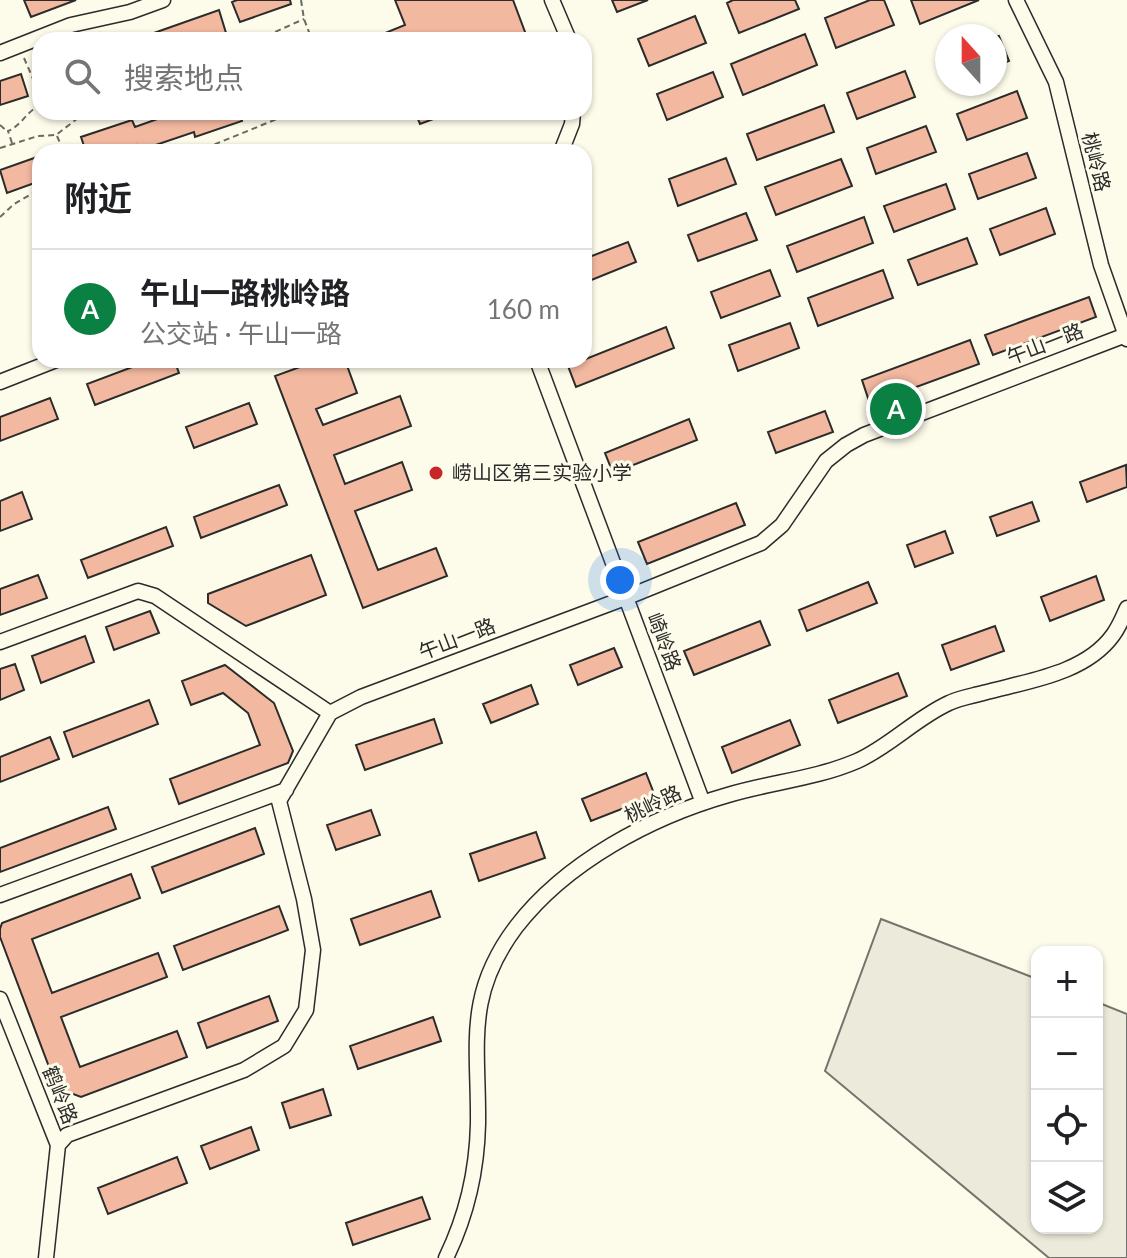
<!DOCTYPE html>
<html lang="zh">
<head>
<meta charset="utf-8">
<style>
  body { margin:0; font-family:Lato,"Noto Sans SC",sans-serif; background:#f6f6f6; color:#202124 }
  .controls { position:absolute; right:24px; bottom:24px; display:grid; overflow:hidden; border-radius:16px; box-shadow:0 2px 6px #0004 }
  .controls button { width:72px; height:72px; display:grid; place-items:center; padding:0; border:0; border-bottom:2px solid #e0e0e0; background:#fff; color:#202124; font:40px sans-serif }
  .compass { position:absolute; left:935px; top:24px; width:72px; height:72px; border-radius:50%; background:#fff; box-shadow:0 2px 6px #0004; rotate:339deg }
  .you { position:absolute; left:620px; top:580px; width:28px; height:28px; margin:-20px; border:6px solid #fff; border-radius:50%; background:#1a73e8; box-shadow:0 0 0 12px #1a73e833 }
  .badge { display:grid; place-items:center; width:52px; height:52px; border-radius:50%; background:#0b8043; color:#fff; font-size:26px; font-weight:700 }
  .pin { position:absolute; translate:-50% -50%; border:4px solid #fff; box-shadow:0 2px 8px #0006 }
  .list { margin:0; padding:0; list-style:none }
  h2 { display:flex; justify-content:space-between; align-items:center; height:104px; margin:0; padding:0 32px; font-size:34px }
  h2 small { font-size:26px; font-weight:400; color:#757577 }
  .list li { display:grid; grid-template-columns:52px 1fr auto; gap:24px; align-items:center; box-sizing:border-box; height:120px; padding:0 32px; border-top:2px solid #e0e0e0 }
  .list b { display:block; font-size:30px; white-space:nowrap }
  .list p { margin:0; font-size:26px; white-space:nowrap; color:#757577 }
  .list em { font-size:26px; font-style:normal; color:#757577 }
  .icon { flex:none; width:44px; height:44px; fill:none; stroke:currentColor; stroke-width:2; stroke-linecap:round; stroke-linejoin:round }
  .map { position:relative; flex:none; width:1127px; height:1258px; overflow:hidden }
  .search { position:absolute; background:#fff; box-shadow:0 2px 6px #0004; left:32px; top:32px; width:560px; height:88px; display:flex; align-items:center; gap:20px; box-sizing:border-box; padding:0 28px; border-radius:24px; color:#757577; font-size:30px }
  .panel { position:absolute; background:#fff; box-shadow:0 2px 6px #0004; left:32px; top:144px; width:560px; height:224px; border-radius:24px }
  .map>svg:first-child { display:block }
</style>
</head>
<body>
<div class="map">
<svg width="1127" height="1258" viewBox="0 0 1127 1258">
  <rect width="100%" height="100%" fill="#fdfbea"/>
  <!-- green -->
  <path fill="#ecebdb" stroke="#74746e" stroke-width="2" d="M 881,919 L 1037,979 L 1037,1228 L 1097,1228 L 1097,1002 L 1127,1014 L 1127,1258 L 1049,1258 L 825,1071 Z"/>
  <!-- building -->
  <path fill="#f2b8a0" stroke="#2b2b2b" stroke-width="2" d="M 24,0 L 76,0 L 31,17 Z
    M 237,0 L 290,0 L 291,4 L 240,22 L 232,2 Z
    M 395,0 L 513,0 L 528,40 L 387,40 L 385,33 L 405,25 Z
    M 612,0 L 648,0 L 617,12 Z
    M 733,0 L 795,0 L 799,9 L 739,33 L 727,3 Z
    M 870,0 L 884,0 L 894,25 L 836,48 L 825,18 Z
    M 911,0 L 979,0 L 920,24 Z
    M 219,10 L 226,33 L 207,40 L 134,40 Z
    M 695,16 L 706,43 L 649,66 L 638,39 Z
    M 805,34 L 817,65 L 743,95 L 731,64 Z
    M 999,36 L 1009,61 L 995,66 L 995,37 Z
    M 905,71 L 915,97 L 857,119 L 847,93 Z
    M 713,72 L 723,97 L 667,120 L 657,94 Z
    M 21,74 L 28,96 L 0,105 L 0,81 Z
    M 1017,91 L 1027,118 L 967,140 L 957,114 Z
    M 824,105 L 834,132 L 757,160 L 747,134 Z
    M 177,112 L 238,112 L 242,121 L 195,137 L 194,132 L 138,151 L 136,145 L 115,152 L 86,152 L 81,137 L 132,120 L 135,127 Z
    M 415,112 L 452,112 L 420,124 Z
    M 926,126 L 936,152 L 876,174 L 867,148 Z
    M 1027,153 L 1036,178 L 978,199 L 969,174 Z
    M 40,156 L 40,181 L 7,193 L 0,170 Z
    M 726,158 L 736,184 L 678,206 L 669,179 Z
    M 841,159 L 852,186 L 776,215 L 765,187 Z
    M 946,184 L 955,209 L 894,232 L 884,206 Z
    M 1046,208 L 1055,234 L 1000,255 L 990,229 Z
    M 746,213 L 757,240 L 698,261 L 688,235 Z
    M 864,217 L 873,243 L 797,272 L 787,246 Z
    M 967,238 L 977,264 L 918,285 L 908,260 Z
    M 628,242 L 636,262 L 584,283 L 584,259 Z
    M 770,270 L 780,296 L 721,318 L 711,292 Z
    M 883,270 L 893,298 L 818,326 L 808,298 Z
    M 1089,297 L 1096,317 L 993,355 L 985,335 Z
    M 790,323 L 799,348 L 738,371 L 729,345 Z
    M 666,327 L 674,348 L 576,387 L 568,366 Z
    M 970,340 L 979,364 L 870,404 L 862,380 Z
    M 151,360 L 174,360 L 179,373 L 95,405 L 87,384 Z
    M 319,360 L 345,360 L 357,393 L 316,409 L 323,425 L 400,396 L 411,426 L 334,455 L 345,484 L 402,462 L 412,490 L 355,511 L 378,570 L 436,548 L 447,576 L 363,608 L 275,376 Z
    M 50,398 L 58,419 L 0,441 L 0,417 Z
    M 249,403 L 257,424 L 194,448 L 186,427 Z
    M 825,411 L 833,432 L 776,453 L 768,432 Z
    M 689,419 L 697,440 L 613,473 L 605,453 Z
    M 1126,465 L 1127,487 L 1087,502 L 1080,482 Z
    M 279,485 L 287,505 L 201,538 L 194,517 Z
    M 22,492 L 32,519 L 0,531 L 0,501 Z
    M 1032,502 L 1039,521 L 997,536 L 990,517 Z
    M 736,503 L 745,525 L 647,564 L 638,542 Z
    M 166,527 L 173,546 L 88,578 L 81,560 Z
    M 945,531 L 953,553 L 915,567 L 907,545 Z
    M 311,555 L 326,595 L 246,626 L 208,603 L 208,594 Z
    M 38,575 L 47,598 L 0,615 L 0,589 Z
    M 1096,576 L 1104,600 L 1050,621 L 1041,597 Z
    M 868,582 L 877,603 L 807,631 L 799,610 Z
    M 150,611 L 159,633 L 114,650 L 106,627 Z
    M 760,621 L 770,645 L 694,675 L 684,651 Z
    M 995,626 L 1004,651 L 951,670 L 942,645 Z
    M 85,636 L 94,662 L 41,683 L 32,656 Z
    M 614,648 L 622,667 L 578,685 L 570,665 Z
    M 15,664 L 24,690 L 0,700 L 0,669 Z
    M 225,665 L 274,703 L 293,751 L 288,763 L 179,804 L 170,779 L 260,745 L 248,713 L 223,693 L 191,705 L 182,681 Z
    M 898,673 L 907,696 L 838,723 L 829,700 Z
    M 531,685 L 538,704 L 491,723 L 483,704 Z
    M 149,700 L 158,724 L 73,757 L 64,732 Z
    M 434,719 L 442,743 L 365,770 L 356,745 Z
    M 790,720 L 800,745 L 732,773 L 722,747 Z
    M 50,737 L 59,759 L 0,782 L 0,757 Z
    M 646,773 L 655,796 L 591,821 L 582,799 Z
    M 108,807 L 116,829 L 0,872 L 0,848 Z
    M 371,810 L 380,835 L 336,850 L 327,825 Z
    M 255,828 L 264,854 L 162,893 L 152,867 Z
    M 536,832 L 545,858 L 479,881 L 470,854 Z
    M 131,874 L 140,898 L 32,939 L 52,993 L 158,953 L 167,977 L 61,1017 L 80,1067 L 177,1031 L 187,1057 L 81,1097 L 57,1088 L 0,937 L 0,929 L 2,923 Z
    M 431,891 L 440,917 L 360,945 L 351,919 Z
    M 279,906 L 288,930 L 183,970 L 174,946 Z
    M 269,996 L 278,1021 L 207,1048 L 198,1023 Z
    M 433,1017 L 441,1041 L 358,1069 L 350,1046 Z
    M 323,1089 L 331,1115 L 290,1128 L 282,1103 Z
    M 251,1127 L 259,1150 L 210,1169 L 201,1146 Z
    M 177,1157 L 187,1183 L 108,1214 L 98,1188 Z
    M 422,1197 L 430,1219 L 353,1245 L 346,1223 Z"/>
  <g fill="none" stroke-linecap="round" stroke-linejoin="round">
    <defs>
      <path id="minor" d="M 552,0 L 569,40
        M 1016,0 L 1056,82 L 1101,265 L 1127,339
        M 0,53 L 71,25 L 130,12 L 163,0
        M 561,152 L 572,124 L 573,112
        M 537,360 L 703,803
        M 0,382 L 56,360
        M 0,642 L 138,591 L 155,596 L 330,713
        M 0,895 L 286,790
        M 0,999 L 58,1145 L 46,1258
        M 58,1145 L 67,1135 L 244,1070 L 284,1046 L 306,1010 L 313,950 L 304,899 L 279,801 L 330,713 L 361,697 L 625,598 L 761,543 L 782,525 L 826,461 L 846,445 L 864,435 L 1126,335
        M 446,1258 C 466,1217 477,1170 478,1124 C 479,1046 464,996 516,927 C 566,862 651,817 728,795 C 771,782 815,779 857,761 C 889,747 916,718 949,703 C 959,698 972,696 983,693 C 1027,681 1085,674 1113,635 C 1119,627 1123,617 1127,608"/>
    </defs>
    <!-- minor casing -->
    <use href="#minor" stroke="#2b2b2b" stroke-width="17"/>
    <!-- path -->
    <path stroke="#6a6964" stroke-width="2" stroke-dasharray="6 4" stroke-linecap="butt" d="M 301,0 L 304,19 L 312,40
      M 100,32 L 103,40
      M 257,40 L 304,19
      M 24,58 L 40,95
      M 0,125 L 7,131
      M 57,136 L 64,152
      M 12,143 L 8,131 C 21,126 26,112 40,105
      M 0,148 L 38,136 L 56,135 L 78,118 L 95,112
      M 196,152 L 294,112
      M 0,217 L 14,204 L 40,189"/>
    <!-- minor -->
    <use href="#minor" stroke="#fdfbea" stroke-width="14"/>
  </g>
  <!-- markers -->
  <circle fill="#c62828" stroke="#fdfbea" stroke-width="3" cx="436" cy="473" r="8"/>
  <g text-anchor="middle" stroke-width="6" stroke-linejoin="round" paint-order="stroke">
    <!-- street labels -->
    <g font-size="20" fill="#2b2b2b" stroke="#fdfbea">
      <text transform="translate(1096 162) rotate(76)" y="7">桃岭路</text>
      <text transform="translate(1045 344) rotate(-21)" y="7">午山一路</text>
      <text transform="translate(457 639) rotate(-21)" y="7">午山一路</text>
      <text transform="translate(664 642) rotate(69)" y="7">崎岭路</text>
      <text transform="translate(653 804) rotate(-25)" y="7">桃岭路</text>
      <text transform="translate(60 1095) rotate(68)" y="7">鹤岭路</text>
    </g>
    <!-- poi labels -->
    <g font-size="20" fill="#2b2b2b" stroke="#fdfbea" text-anchor="start">
      <text x="452" y="480">崂山区第三实验小学</text>
    </g>
  </g>
</svg>
<div class="controls">
<button>+</button>
<button>−</button>
<button><svg class="icon" aria-label="locate" viewBox="0 0 24 24"><circle cx="12" cy="12" r="6"/><path d="M12 2v4M12 18v4M2 12h4M18 12h4"/></svg></button>
<button><svg class="icon" aria-label="layers" viewBox="0 0 24 24"><path d="M12 4l9 5-9 5-9-5zM3 14l9 5 9-5"/></svg></button>
</div>
<svg class="compass" viewBox="-18 -18 36 36"><path d="M0-13l5 13h-10z" fill="#e53935"/><path d="M0 13l5-13h-10z" fill="#757577"/></svg>
<div class="you"></div>
<div class="pin badge" style="left:896px;top:409px">A</div>
<div class="search"><svg class="icon" aria-label="search" viewBox="0 0 24 24"><circle cx="10" cy="10" r="6"/><path d="M15 15l6 6"/></svg>搜索地点</div>
<section class="panel">
<h2>附近<small></small></h2>
<ul class="list">
<li><span class="badge">A</span><div><b>午山一路桃岭路</b><p>公交站 · 午山一路</p></div><em>160 m</em></li>
</ul>
</section>
</div>
</body>
</html>
